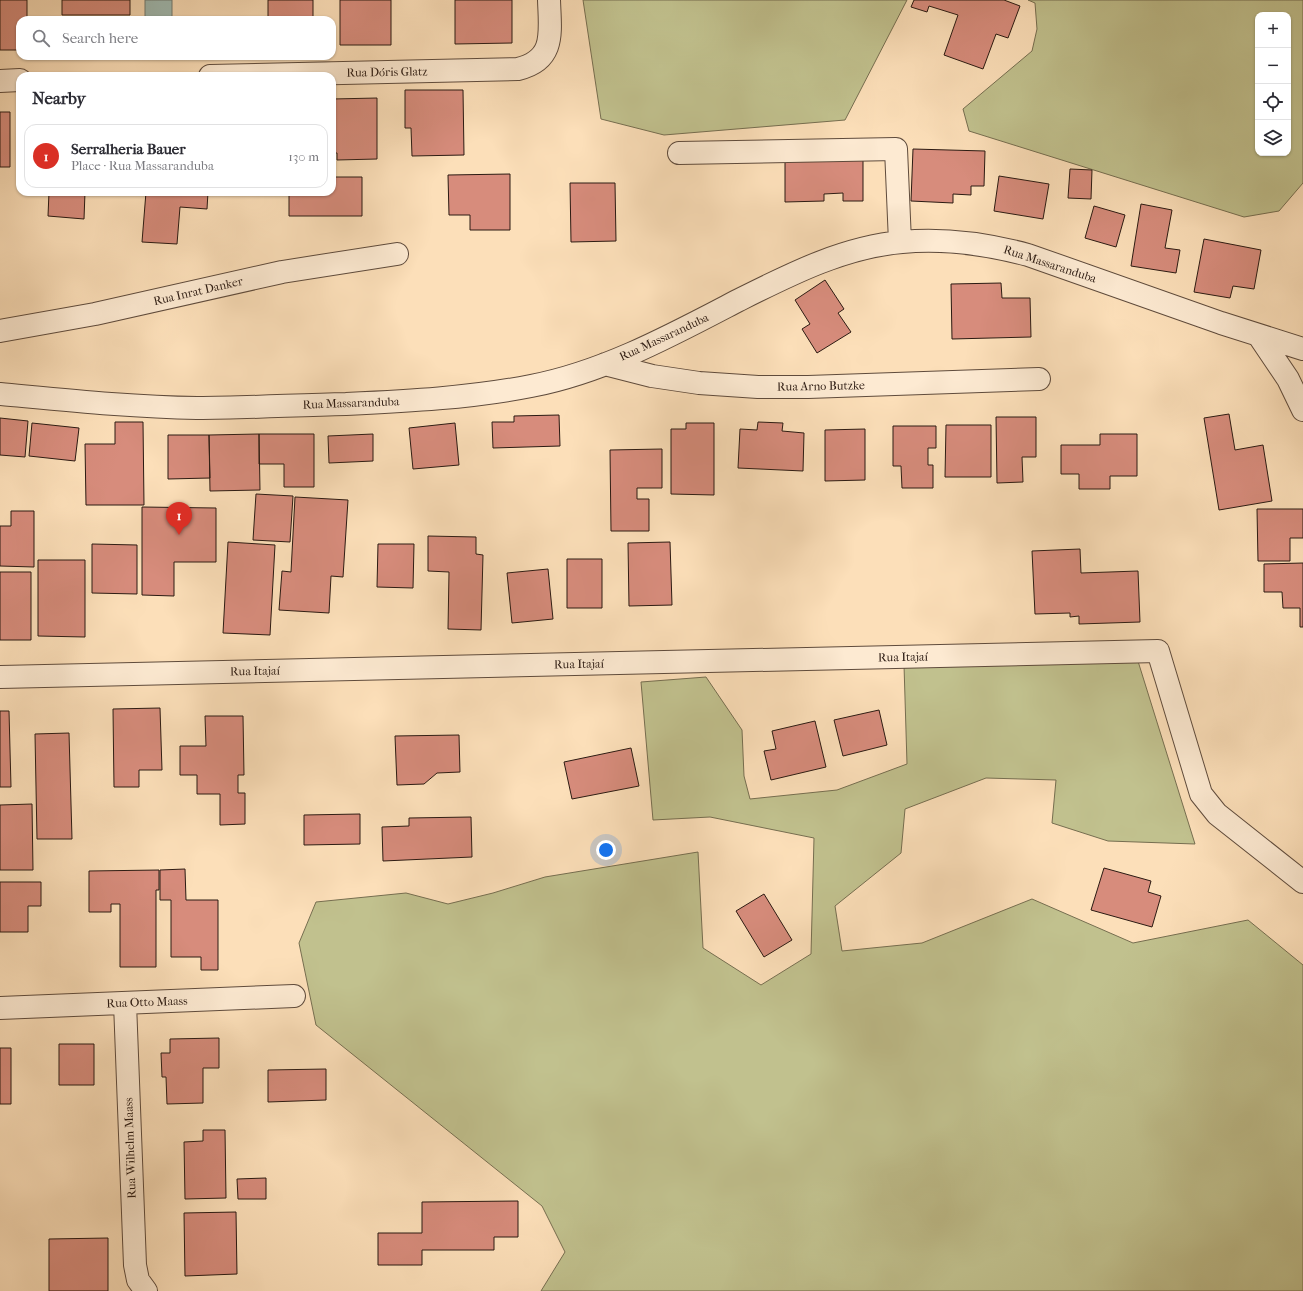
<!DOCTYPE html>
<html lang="en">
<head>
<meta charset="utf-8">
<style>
  body { margin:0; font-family:"IM FELL French Canon",serif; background:#f7f7f7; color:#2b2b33 }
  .controls { position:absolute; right:12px; top:12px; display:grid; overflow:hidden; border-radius:8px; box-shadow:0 1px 3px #0004 }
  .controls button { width:36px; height:36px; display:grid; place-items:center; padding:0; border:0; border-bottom:1px solid #e1e1e2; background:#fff; color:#2b2b33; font:20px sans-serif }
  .you { position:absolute; left:606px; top:850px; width:14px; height:14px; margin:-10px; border:3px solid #fff; border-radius:50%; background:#1a73e8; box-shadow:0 0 0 6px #1a73e833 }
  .badge { display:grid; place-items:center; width:26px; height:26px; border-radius:50%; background:#d93025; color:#fff; font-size:13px; font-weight:700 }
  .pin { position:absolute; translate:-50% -33px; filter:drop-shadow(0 1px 2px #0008) }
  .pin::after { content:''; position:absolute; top:21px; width:14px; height:12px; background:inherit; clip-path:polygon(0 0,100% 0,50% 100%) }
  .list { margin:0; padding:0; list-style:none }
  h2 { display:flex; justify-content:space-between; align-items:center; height:52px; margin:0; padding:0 16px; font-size:17px }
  h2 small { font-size:13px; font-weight:400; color:#7c7c81 }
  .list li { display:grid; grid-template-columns:26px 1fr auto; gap:12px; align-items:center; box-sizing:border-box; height:64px; margin:0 8px 8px; padding:0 8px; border:1px solid #e1e1e2; border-radius:12px }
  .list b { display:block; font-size:15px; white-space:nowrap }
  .list p { margin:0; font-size:13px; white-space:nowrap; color:#7c7c81 }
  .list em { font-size:13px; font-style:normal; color:#7c7c81 }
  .icon { flex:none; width:22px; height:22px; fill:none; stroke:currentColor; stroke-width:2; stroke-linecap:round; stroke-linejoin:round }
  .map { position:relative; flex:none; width:1303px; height:1291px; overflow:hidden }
  .search { position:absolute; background:#fff; box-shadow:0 1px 3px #0004; left:16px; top:16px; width:320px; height:44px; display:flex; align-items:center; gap:10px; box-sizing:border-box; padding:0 14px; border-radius:12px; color:#7c7c81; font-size:15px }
  .panel { position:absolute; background:#fff; box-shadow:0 1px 3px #0004; left:16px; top:72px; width:320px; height:124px; border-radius:12px }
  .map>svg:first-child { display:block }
</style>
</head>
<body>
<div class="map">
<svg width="1303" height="1291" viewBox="0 0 1303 1291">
  <rect width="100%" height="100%" fill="#fcdfb9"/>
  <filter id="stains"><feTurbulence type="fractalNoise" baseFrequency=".005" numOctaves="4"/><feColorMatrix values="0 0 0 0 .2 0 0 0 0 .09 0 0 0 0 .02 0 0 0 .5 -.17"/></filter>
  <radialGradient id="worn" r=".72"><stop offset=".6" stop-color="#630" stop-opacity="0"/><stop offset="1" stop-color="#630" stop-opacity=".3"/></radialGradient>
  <!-- green -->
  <path fill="#c1c18e" stroke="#766e50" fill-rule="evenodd" d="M 583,0 L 907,0 L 845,120 L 664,135 L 601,119 Z
    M 1028,0 L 1303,0 L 1303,183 L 1279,211 L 1244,217 L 969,131 L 963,109 L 1032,51 L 1037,29 L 1035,3 ZM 1258,15 L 1288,15 L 1288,153 L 1258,153 Z
    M 1137,658 L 1195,844 L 1108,841 L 1052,823 L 1056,780 L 986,778 L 905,809 L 901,853 L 835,906 L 842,951 L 922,943 L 1032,899 L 1133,943 L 1248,920 L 1303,965 L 1303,1291 L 541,1291 L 565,1252 L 542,1206 L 316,1025 L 299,943 L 316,902 L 406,893 L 448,904 L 493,893 L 545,877 L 698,852 L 703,948 L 761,985 L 811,954 L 814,838 L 710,817 L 653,820 L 641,682 L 706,677 L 742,730 L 744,776 L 750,799 L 837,790 L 907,764 L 904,665 Z"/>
  <!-- water -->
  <path fill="#a0bcb4" stroke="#717b73" d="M 145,0 L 172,0 L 172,20 L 145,20 Z"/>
  <!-- building -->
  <path fill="#d78c7c" stroke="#2b1a12" d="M 0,0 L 27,0 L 27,20 L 20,20 L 20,50 L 0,50 Z
    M 62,0 L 130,0 L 130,15 L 62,15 Z
    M 268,0 L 313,0 L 313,20 L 268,20 Z
    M 340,0 L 391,0 L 391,45 L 340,45 Z
    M 455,0 L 512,0 L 512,43 L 455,44 Z
    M 914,0 L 1004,0 L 1020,6 L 1008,38 L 996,34 L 983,69 L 944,55 L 958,15 L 929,6 L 927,12 L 911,7 Z
    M 405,90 L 463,90 L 464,155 L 412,156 L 411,128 L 405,128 Z
    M 377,98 L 377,159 L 337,160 L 337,153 L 332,153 L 332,99 Z
    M 0,112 L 10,112 L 10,167 L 0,167 Z
    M 913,149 L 985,151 L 984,186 L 971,186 L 971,195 L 953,194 L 953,203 L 911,201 Z
    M 785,157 L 863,157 L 863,201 L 843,201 L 843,193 L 824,194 L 824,201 L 785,202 Z
    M 1070,169 L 1092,170 L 1091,199 L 1068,198 Z
    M 510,174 L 510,230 L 470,230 L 470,215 L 449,215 L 448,175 Z
    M 999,176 L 1049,184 L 1043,219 L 994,211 Z
    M 332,177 L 362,177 L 362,216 L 289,216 L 289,192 L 332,192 Z
    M 570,183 L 615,183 L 616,241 L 571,242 Z
    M 49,192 L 85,192 L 84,219 L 48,216 Z
    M 146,192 L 208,192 L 207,209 L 180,207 L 177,244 L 142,242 Z
    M 1141,204 L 1172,210 L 1165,248 L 1180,250 L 1176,273 L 1131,266 Z
    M 1094,206 L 1125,215 L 1116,247 L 1085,238 Z
    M 1204,239 L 1261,250 L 1254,289 L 1233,286 L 1230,298 L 1194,292 Z
    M 825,280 L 844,309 L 838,313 L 851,332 L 817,353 L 802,329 L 810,324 L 795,300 Z
    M 1001,283 L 1002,298 L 1030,298 L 1031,337 L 952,339 L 951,284 Z
    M 1229,414 L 1235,450 L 1263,445 L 1272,501 L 1219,510 L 1204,418 Z
    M 559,415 L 560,446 L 493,448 L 492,422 L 514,422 L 514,416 Z
    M 996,417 L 1036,417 L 1036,457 L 1022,457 L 1023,482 L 997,483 Z
    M 0,418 L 28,421 L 25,457 L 0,455 Z
    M 115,422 L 143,422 L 144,505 L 86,505 L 85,444 L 115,444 Z
    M 758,422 L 783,423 L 782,431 L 804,433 L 803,471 L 738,468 L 740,429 L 757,430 Z
    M 32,423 L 79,428 L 75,461 L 29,456 Z
    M 455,423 L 459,465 L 413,469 L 409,428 Z
    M 686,423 L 714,423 L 714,495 L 671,494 L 671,429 L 686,429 Z
    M 946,425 L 991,425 L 991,477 L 945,477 Z
    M 893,426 L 936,426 L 936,448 L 928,448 L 928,465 L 933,465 L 933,488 L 902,488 L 901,466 L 893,466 Z
    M 865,429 L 865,480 L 825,481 L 825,430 Z
    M 259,434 L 314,434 L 314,487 L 284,487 L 284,464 L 259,464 Z
    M 259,434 L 260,490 L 210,491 L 209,435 Z
    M 373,434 L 373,461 L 329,463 L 328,436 Z
    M 1100,434 L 1137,434 L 1137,476 L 1110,476 L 1110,489 L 1079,489 L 1079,474 L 1061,474 L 1061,445 L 1100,445 Z
    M 168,435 L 209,435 L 210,478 L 168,479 Z
    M 662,449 L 662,488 L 637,488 L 637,499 L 649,499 L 649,531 L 611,531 L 610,450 Z
    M 256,494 L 293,496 L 290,542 L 253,540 Z
    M 295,497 L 348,500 L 343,577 L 331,576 L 329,613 L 279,610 L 282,571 L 291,572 Z
    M 142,507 L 216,508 L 216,562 L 174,562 L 174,596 L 142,595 Z
    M 1257,509 L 1303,509 L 1303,538 L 1290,538 L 1290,561 L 1258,561 Z
    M 11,511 L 34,511 L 34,567 L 0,566 L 0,526 L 11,526 Z
    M 428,536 L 476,537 L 476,554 L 483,555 L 481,630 L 448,629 L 449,572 L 428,571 Z
    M 228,542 L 275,545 L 270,635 L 223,633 Z
    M 670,542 L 672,605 L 629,606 L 628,543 Z
    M 92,544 L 137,545 L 137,594 L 92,593 Z
    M 378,544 L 414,544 L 413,588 L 377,587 Z
    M 1080,549 L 1081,573 L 1138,571 L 1140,622 L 1079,624 L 1079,616 L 1070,617 L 1070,613 L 1035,614 L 1032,551 Z
    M 567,559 L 602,559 L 602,608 L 567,608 Z
    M 38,560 L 85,560 L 85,637 L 38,636 Z
    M 1303,563 L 1303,627 L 1300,627 L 1300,608 L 1283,608 L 1282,592 L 1264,592 L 1264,564 Z
    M 548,569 L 553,619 L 512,623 L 507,573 Z
    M 0,572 L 31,572 L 31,640 L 0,640 Z
    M 160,708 L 162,770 L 139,770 L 139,787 L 114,787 L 113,709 Z
    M 879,710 L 887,745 L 843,756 L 834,720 Z
    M 0,711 L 9,711 L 11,787 L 0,787 Z
    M 205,716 L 243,716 L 244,775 L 238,775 L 238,793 L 245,793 L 245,824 L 220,825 L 220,794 L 197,794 L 197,775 L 180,775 L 180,746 L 206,746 Z
    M 815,721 L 826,767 L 771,780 L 764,751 L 776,749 L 772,731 Z
    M 69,733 L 72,839 L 37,839 L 35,734 Z
    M 459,735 L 460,772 L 437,773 L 424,784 L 397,785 L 395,736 Z
    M 631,748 L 639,786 L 572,799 L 564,762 Z
    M 32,804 L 33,870 L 0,870 L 0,805 Z
    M 360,814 L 360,844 L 304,845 L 304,815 Z
    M 471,817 L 472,857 L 383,861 L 382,827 L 409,826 L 409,818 Z
    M 1104,868 L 1151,881 L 1148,892 L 1161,896 L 1152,927 L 1091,910 Z
    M 185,869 L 186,900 L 218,900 L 218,970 L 201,970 L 201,957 L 171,957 L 171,900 L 160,900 L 160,870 Z
    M 159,870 L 159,890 L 156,890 L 156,967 L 120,967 L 120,904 L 111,904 L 111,912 L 89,912 L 89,871 Z
    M 0,882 L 41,882 L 41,906 L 28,906 L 28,932 L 0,932 Z
    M 764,894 L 792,940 L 764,957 L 736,911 Z
    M 219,1038 L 219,1068 L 203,1068 L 203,1103 L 167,1104 L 166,1077 L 162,1077 L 161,1053 L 170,1053 L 170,1039 Z
    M 59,1044 L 94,1044 L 94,1085 L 59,1085 Z
    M 0,1048 L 11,1048 L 11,1104 L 0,1104 Z
    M 326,1069 L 326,1100 L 268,1102 L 268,1070 Z
    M 203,1130 L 225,1130 L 226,1198 L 185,1199 L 184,1142 L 203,1141 Z
    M 266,1178 L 266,1199 L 238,1199 L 237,1179 Z
    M 518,1201 L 518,1237 L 494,1237 L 494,1250 L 422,1250 L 422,1265 L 378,1265 L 378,1233 L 422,1233 L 422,1202 Z
    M 236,1212 L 237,1274 L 185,1276 L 184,1213 Z
    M 108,1238 L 108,1291 L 49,1291 L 49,1239 Z"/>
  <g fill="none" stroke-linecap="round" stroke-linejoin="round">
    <defs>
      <path id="minor" d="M 210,76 L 518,69 C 556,60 550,32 549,0
        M 0,81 L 20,80
        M 679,153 L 896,149 L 900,242
        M 0,331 L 95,314 L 282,272 L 397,254
        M 1259,336 L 1288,379 L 1303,410
        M 605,364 L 652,376 L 699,383 L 758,387 L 808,387 L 1039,379
        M 0,394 C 65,400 131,407 197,408 C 246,408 296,405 346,404 C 408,401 470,398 531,386 C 604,372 672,335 737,301 C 789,275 843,247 902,242 C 945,238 987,244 1028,255 L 1221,323 L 1303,349
        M 0,677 L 1158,651 L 1201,794 L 1217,814 L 1303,882
        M 125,1003 L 135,1265 L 138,1280 L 146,1291
        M 0,1008 L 294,996"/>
    </defs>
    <!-- minor casing -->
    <use href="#minor" stroke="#5f4b3c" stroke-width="24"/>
    <!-- minor -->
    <use href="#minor" stroke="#fdead2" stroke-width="22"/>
  </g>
  <g text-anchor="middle" stroke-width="3" stroke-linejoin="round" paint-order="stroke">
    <!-- street labels -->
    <g font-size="12" fill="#2b1a12" stroke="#fdead2">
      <text transform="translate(387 72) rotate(-1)" y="4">Rua Dóris Glatz</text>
      <text transform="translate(1050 264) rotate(18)" y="4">Rua Massaranduba</text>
      <text transform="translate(198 291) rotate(-13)" y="4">Rua Inrat Danker</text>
      <text transform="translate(664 337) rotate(-25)" y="4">Rua Massaranduba</text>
      <text transform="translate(821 386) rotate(-1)" y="4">Rua Arno Butzke</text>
      <text transform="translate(351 403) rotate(-2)" y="4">Rua Massaranduba</text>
      <text transform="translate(903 657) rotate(-1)" y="4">Rua Itajaí</text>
      <text transform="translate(579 664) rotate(-1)" y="4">Rua Itajaí</text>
      <text transform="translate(255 671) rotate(-1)" y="4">Rua Itajaí</text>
      <text transform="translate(147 1002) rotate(-2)" y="4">Rua Otto Maass</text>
      <text transform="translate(130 1148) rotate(-92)" y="4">Rua Wilhelm Maass</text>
    </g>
  </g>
  <rect width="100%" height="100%" filter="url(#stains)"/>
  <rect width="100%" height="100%" fill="url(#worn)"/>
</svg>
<div class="controls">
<button>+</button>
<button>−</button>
<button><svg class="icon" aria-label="locate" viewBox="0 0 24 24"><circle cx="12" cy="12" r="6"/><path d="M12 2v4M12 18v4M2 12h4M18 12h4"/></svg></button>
<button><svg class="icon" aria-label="layers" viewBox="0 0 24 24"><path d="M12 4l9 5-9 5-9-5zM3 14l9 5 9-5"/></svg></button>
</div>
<div class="you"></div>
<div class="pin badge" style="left:179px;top:535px">1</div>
<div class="search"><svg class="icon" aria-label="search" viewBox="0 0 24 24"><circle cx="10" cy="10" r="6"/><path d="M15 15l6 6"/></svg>Search here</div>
<section class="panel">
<h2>Nearby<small></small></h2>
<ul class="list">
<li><span class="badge">1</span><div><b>Serralheria Bauer</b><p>Place · Rua Massaranduba</p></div><em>130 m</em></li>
</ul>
</section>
</div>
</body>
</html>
